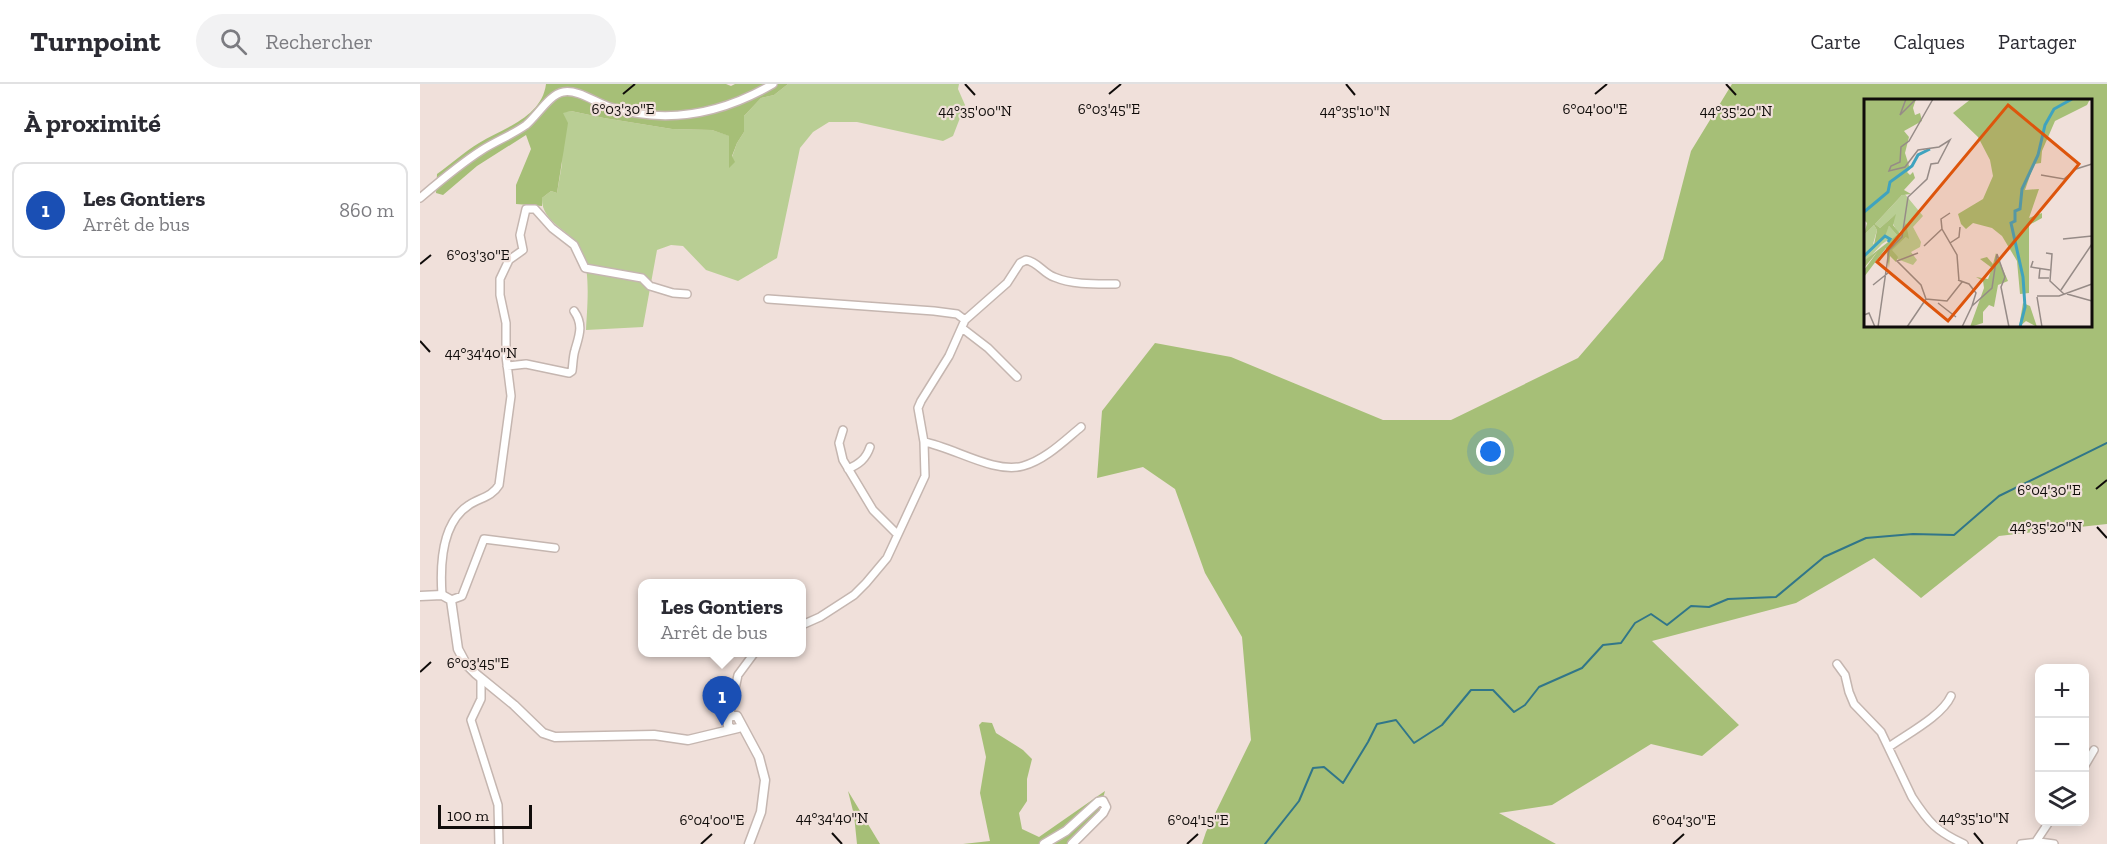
<!DOCTYPE html>
<html lang="fr">
<head>
<meta charset="utf-8">
<style>
  body { margin:0; font-family:"Zilla Slab",serif; background:#f2f2f3; color:#2b2b33 }
  .controls { position:absolute; right:18px; bottom:18px; display:grid; overflow:hidden; border-radius:12px; box-shadow:0 3px 15px #0003 }
  .controls button { width:54px; height:54px; display:grid; place-items:center; padding:0; border:0; border-bottom:2px solid #e1e1e2; background:#fff; color:#2b2b33; font:30px sans-serif }
  .scale { position:absolute; left:18px; bottom:15px; width:94px; box-sizing:border-box; padding-left:6px; border:3px solid #100c0a; border-top:0; font-size:16px; line-height:21px; white-space:nowrap; color:#100c0a; -webkit-text-stroke:4px #f0e0da; paint-order:stroke }
  .you { position:absolute; left:1071px; top:368px; width:21px; height:21px; margin:-15px; border:4px solid #fff; border-radius:50%; background:#1a73e8; box-shadow:0 0 0 9px #1a73e833 }
  .badge { display:grid; place-items:center; width:39px; height:39px; border-radius:50%; background:#2d7676; color:#fff; font-size:20px; font-weight:700 }
  .pin { position:absolute; translate:-50% -50px; filter:drop-shadow(0 2px 3px #0008) }
  .pin::after { content:''; position:absolute; top:32px; width:21px; height:18px; background:inherit; clip-path:polygon(0 0,100% 0,50% 100%) }
  .popup { position:absolute; left:218px; top:495px; width:168px; height:78px; box-sizing:border-box; display:grid; place-content:center; border-radius:12px; background:#fff; filter:drop-shadow(0 2px 4px #0005); font-size:20px; white-space:nowrap; color:#7c7c81 }
  .popup b { font-size:22px; color:#2b2b33 }
  .popup::after { content:''; position:absolute; left:50%; top:100%; margin-left:-12px; border:12px solid transparent; border-top-color:#fff }
  .list { margin:0; padding:0; list-style:none }
  h2 { display:flex; justify-content:space-between; align-items:center; height:78px; margin:0; padding:0 24px; font-size:26px }
  h2 small { font-size:20px; font-weight:400; color:#7c7c81 }
  .list li { display:grid; grid-template-columns:39px 1fr auto; gap:18px; align-items:center; box-sizing:border-box; height:96px; margin:0 12px 12px; padding:0 12px; border:2px solid #e1e1e2; border-radius:12px }
  .list b { display:block; font-size:22px; white-space:nowrap }
  .list p { margin:0; font-size:20px; white-space:nowrap; color:#7c7c81 }
  .list em { font-size:20px; font-style:normal; color:#7c7c81 }
  .icon { flex:none; width:33px; height:33px; fill:none; stroke:currentColor; stroke-width:2; stroke-linecap:round; stroke-linejoin:round }
  .map { position:relative; flex:none; width:1687px; height:760px; overflow:hidden }
  header { display:flex; align-items:center; gap:36px; box-sizing:border-box; height:84px; padding:0 30px; background:#fff; border-bottom:2px solid #e1e1e2 }
  header strong { font-size:28px }
  nav { display:flex; gap:33px; margin-inline-start:auto; font-size:21px }
  .search { width:420px; height:54px; background:#f2f2f3; display:flex; align-items:center; gap:15px; box-sizing:border-box; padding:0 21px; border-radius:33px; color:#7c7c81; font-size:22px }
  main { display:flex }
  aside { flex:1; background:#fff }
  .map>svg:first-child { display:block }
</style>
</head>
<body>
<header>
<strong>Turnpoint</strong>
<div class="search"><svg class="icon" aria-label="search" viewBox="0 0 24 24"><circle cx="10" cy="10" r="6"/><path d="M15 15l6 6"/></svg>Rechercher</div>
<nav><a>Carte</a><a>Calques</a><a>Partager</a></nav>
</header>
<main>
<aside>
<h2>À proximité<small></small></h2>
<ul class="list">
<li><span class="badge" style="background:#1a4fb4">1</span><div><b>Les Gontiers</b><p>Arrêt de bus</p></div><em>860 m</em></li>
</ul>
</aside>
<div class="map">
<svg width="1687" height="760" viewBox="0 0 1687 760">
  <rect width="100%" height="100%" fill="#f0e0da"/>
  <!-- green -->
  <path fill="#b9ce94" d="M 368,0 L 539,0 L 538,5 L 545,21 L 533,52 L 523,57 L 437,38 L 409,38 L 393,48 L 380,64 L 357,174 L 318,197 L 286,186 L 263,162 L 251,161 L 237,166 L 223,243 L 166,246 C 167,223 172,181 158,161 C 147,145 121,137 122,114 L 131,107 L 137,109 L 142,80 L 143,28 L 151,27 L 184,34 L 252,45 L 292,46 L 310,52 L 309,83 L 314,78 L 312,73 L 317,59 L 324,48 L 324,32 L 341,14 L 354,11 Z"/>
  <!-- forest -->
  <path fill="#a6bf77" fill-rule="evenodd" d="M 126,0 L 306,0 L 311,2 L 315,0 L 368,0 L 354,11 L 341,14 L 324,32 L 324,48 L 317,59 L 312,72 L 315,78 L 309,84 L 309,52 L 292,46 L 252,45 L 184,34 L 151,27 L 143,29 L 148,39 L 137,109 L 131,107 L 122,114 L 122,122 L 96,120 L 96,101 L 111,65 L 106,51 L 57,82 L 23,111 L 16,109 L 17,90 C 31,80 44,68 59,59 C 84,44 122,33 126,0 Z
    M 1312,0 L 1687,0 L 1687,440 L 1579,452 L 1501,514 L 1454,474 L 1376,519 L 1232,557 L 1319,641 L 1282,672 L 1231,660 L 1132,721 L 1079,729 L 1136,760 L 782,760 L 786,748 L 831,656 L 822,553 L 785,489 L 755,405 L 723,383 L 677,394 L 682,327 L 735,259 L 811,273 L 963,336 L 1031,336 L 1158,274 L 1243,175 L 1271,67 ZM 1670,16 L 1670,242 L 1446,242 L 1446,16 Z
    M 562,638 L 572,639 L 576,649 L 603,666 L 612,675 L 607,695 L 607,717 L 599,729 L 602,745 L 619,753 L 685,707 L 680,725 L 658,760 L 543,760 L 570,757 L 560,709 L 566,673 L 559,641 Z
    M 428,707 L 460,760 L 437,760 L 434,731 Z"/>
  <g fill="none" stroke-linecap="round" stroke-linejoin="round">
    <!-- stream -->
    <path stroke="#317689" stroke-width="2" d="M 845,760 L 879,717 L 893,684 L 904,683 L 923,699 L 948,658 L 957,640 L 976,636 L 994,659 L 1022,641 L 1051,606 L 1073,606 L 1094,628 L 1105,621 L 1119,603 L 1162,584 L 1183,561 L 1201,559 L 1215,539 L 1231,530 L 1247,541 L 1271,522 L 1289,523 L 1308,515 L 1356,513 L 1404,473 L 1446,454 L 1493,450 L 1534,451 L 1579,412 L 1687,359"/>
    <defs>
      <path id="minor" d="M 0,114 C 20,97 40,80 62,66 C 76,57 92,51 106,41 C 117,32 130,10 143,8 C 158,5 176,19 190,23 C 247,41 303,29 353,0
        M 348,215 L 514,227 L 537,230 L 545,236
        M 542,244 L 568,264 L 597,293
        M 87,282 L 106,280 L 149,289 L 152,287 C 153,280 153,272 155,266 C 159,252 164,241 154,227
        M 423,346 L 419,359 L 423,376 L 453,426 L 477,450
        M 504,358 C 533,363 574,390 603,382 C 625,376 644,357 661,343
        M 428,385 C 439,380 446,375 450,363
        M 22,511 C 20,482 21,439 49,421 C 59,414 72,413 79,401 L 91,312 L 86,272 L 86,239 L 80,211 L 80,195 L 89,176 L 103,166 L 100,151 L 106,125 L 115,125 L 132,144 L 154,161 L 165,184 L 222,194 L 230,202 L 253,209 L 267,210
        M 31,516 L 42,512 L 64,455 L 135,464
        M 382,541 L 400,533 L 434,511 L 446,499 L 467,474 L 505,392 L 504,358 L 498,324 L 501,317 L 529,272 L 545,236 L 587,199 L 600,179 L 606,176 C 618,178 623,189 634,193 C 653,201 676,200 696,200
        M 1417,580 L 1425,591 L 1429,608 L 1434,620 L 1461,648 L 1492,713 C 1509,739 1516,747 1544,760
        M 61,595 L 61,615 L 51,636 L 78,721 L 79,760
        M 309,633 L 318,591 L 335,568
        M 1469,663 C 1487,650 1522,632 1531,612
        M 1664,683 L 1674,666
        M 1615,759 L 1629,738
        M 1601,760 L 1619,758 L 1634,760"/>
      <path id="tertiary" d="M 0,512 L 22,511 L 31,516 L 38,565 L 46,580 L 56,590 L 94,621 L 123,649 L 135,653 L 234,651 L 268,656 L 318,644
        M 311,644 L 308,642 L 308,635 L 311,632 L 317,632 L 339,673 L 345,696 L 341,728 L 329,760
        M 624,760 L 646,747 L 678,718 L 683,717 L 686,723 L 683,729 L 652,760"/>
    </defs>
    <!-- minor casing -->
    <use href="#minor" stroke="#c5b6b0" stroke-width="10"/>
    <!-- tertiary casing -->
    <use href="#tertiary" stroke="#c5b6b0" stroke-width="11"/>
    <!-- minor -->
    <use href="#minor" stroke="#fff" stroke-width="7"/>
    <!-- tertiary -->
    <use href="#tertiary" stroke="#fff" stroke-width="8"/>
  </g>
  <!-- ticks -->
  <path fill="none" stroke="#100c0a" stroke-width="2" d="M 545,0 L 555,11M 926,0 L 935,11M 1306,0 L 1316,11M 203,10 L 215,0M 689,10 L 701,0M 1175,10 L 1187,0M 0,180 L 11,171M 0,257 L 10,268M 1676,405 L 1687,396M 1677,443 L 1687,454M 0,588 L 11,578M 412,749 L 422,760M 1554,749 L 1563,760M 281,760 L 292,750M 767,760 L 778,750M 1253,760 L 1264,750"/>
  <!-- overview -->
  <g transform="translate(1444 15)">
    <rect width="228" height="228" fill="#f0e0da"/>
    <path d="M 40,94 L 59,117 L 49,128 L 57,143 L 56,148 L 47,153 L 53,161 L 49,166 L 33,160 L 27,151 L 42,138 L 42,127 L 34,134 L 27,121 L 31,116 L 16,129 L 11,125 ZM 10,126 L 13,131 L 9,145 L 17,142 L 25,127 L 34,137 L 26,145 L 24,141 L 18,145 L 1,163 L 0,136 Z" fill="#b9ce94"/>
    <path d="M 0,0 L 52,0 L 49,9 L 51,16 L 56,14 L 58,22 L 40,32 L 45,38 L 41,54 L 46,70 L 43,73 L 46,76 L 49,73 L 51,79 L 40,91 L 47,95 L 38,96 L 11,125 L 16,129 L 32,115 L 29,126 L 36,135 L 42,124 L 45,140 L 42,138 L 28,151 L 34,158 L 32,163 L 26,157 L 25,169 L 22,149 L 0,178 L 0,171 L 14,152 L 0,169 L 0,162 L 33,136 L 25,127 L 21,137 L 10,146 L 13,131 L 10,126 L 0,136 L 3,124 L 0,121 ZM 107,0 L 226,0 L 223,6 L 191,22 L 178,52 L 177,64 L 170,65 L 161,91 L 175,90 L 165,119 L 178,114 L 178,119 L 165,126 L 165,194 L 156,195 L 153,162 L 138,137 L 128,129 L 109,124 L 102,130 L 97,125 L 94,115 L 119,100 L 129,77 L 126,61 L 114,38 L 89,14 ZM 132,154 L 144,182 L 134,186 L 130,208 L 125,206 L 119,213 L 119,224 L 106,228 L 120,189 L 119,182 L 112,178 L 124,180 L 128,169 L 116,160 L 123,158 L 129,165 ZM 159,204 L 166,207 L 173,228 L 162,222 L 155,228 Z" fill="#a6bf77"/>
    <path fill="none" stroke="#3fa3bf" stroke-width="3" d="M 0,113 L 24,93 L 26,83 L 48,67 L 54,56 L 66,50M 0,157 L 21,137 L 26,140 L 24,143M 156,228 L 161,208 L 159,178 L 147,124 L 151,122 L 151,112 L 156,110 L 158,90 L 174,56 L 181,26 L 190,10 L 208,0"/>
    <path fill="none" stroke="#968b87" stroke-width="1.5" d="M 42,0 L 36,16 L 52,0M 177,76 L 200,80 L 212,70 L 228,65M 86,114 L 77,120 L 78,130 L 93,156 L 95,182M 199,140 L 228,137M 86,144 L 95,138 L 96,128M 60,147 L 78,130M 54,154 L 33,162 L 57,186 L 62,200 L 83,202 L 98,183M 182,154 L 188,155 L 186,182 L 200,195M 169,162 L 167,168 L 186,171M 176,169 L 175,179 L 185,179M 94,181 L 105,185 L 112,194 L 108,207 L 128,189 L 133,155 L 141,178 L 137,188 L 145,228M 9,186 L 24,174M 197,191 L 228,145M 203,195 L 228,202M 173,197 L 195,197 L 228,185M 173,198 L 178,228M 74,204 L 92,218M 0,216 L 5,214 L 11,228M 14,228 L 25,151 L 38,138 L 44,98 L 63,80 L 67,65 L 74,64 L 86,41 L 75,48 L 54,51 L 41,68 L 25,72 L 27,67 L 36,63 L 37,48 L 45,42 L 69,0M 43,228 L 62,200M 98,228 L 108,207"/>
    <path fill="#dd550c" fill-opacity="0.15" stroke="#dd550c" stroke-width="3" d="M 144,6 L 215,65 L 84,222 L 13,163 Z"/>
    <rect width="228" height="228" fill="none" stroke="#100c0a" stroke-width="3"/>
  </g>
  <g font-size="15" text-anchor="middle" fill="#100c0a" stroke="#f0e0da" stroke-width="4.5" stroke-linejoin="round" paint-order="stroke">
    <text x="689" y="30">6°03'45"E</text>
    <text x="1175" y="30">6°04'00"E</text>
    <text x="203" y="30">6°03'30"E</text>
    <text x="555" y="32">44°35'00"N</text>
    <text x="935" y="32">44°35'10"N</text>
    <text x="1316" y="32">44°35'20"N</text>
    <text x="58" y="176">6°03'30"E</text>
    <text x="61" y="274">44°34'40"N</text>
    <text x="1629" y="411">6°04'30"E</text>
    <text x="1626" y="448">44°35'20"N</text>
    <text x="58" y="584">6°03'45"E</text>
    <text x="412" y="739">44°34'40"N</text>
    <text x="1554" y="739">44°35'10"N</text>
    <text x="292" y="741">6°04'00"E</text>
    <text x="778" y="741">6°04'15"E</text>
    <text x="1264" y="741">6°04'30"E</text>
  </g>
</svg>
<div class="controls">
<button>+</button>
<button>−</button>
<button><svg class="icon" aria-label="layers" viewBox="0 0 24 24"><path d="M12 4l9 5-9 5-9-5zM3 14l9 5 9-5"/></svg></button>
</div>
<div class="scale">100 m</div>
<div class="you"></div>
<div class="pin badge" style="left:302px;top:642px;background:#1a4fb4">1</div>
<div class="popup"><b>Les Gontiers</b>Arrêt de bus</div>
</div>
</main>
</body>
</html>
